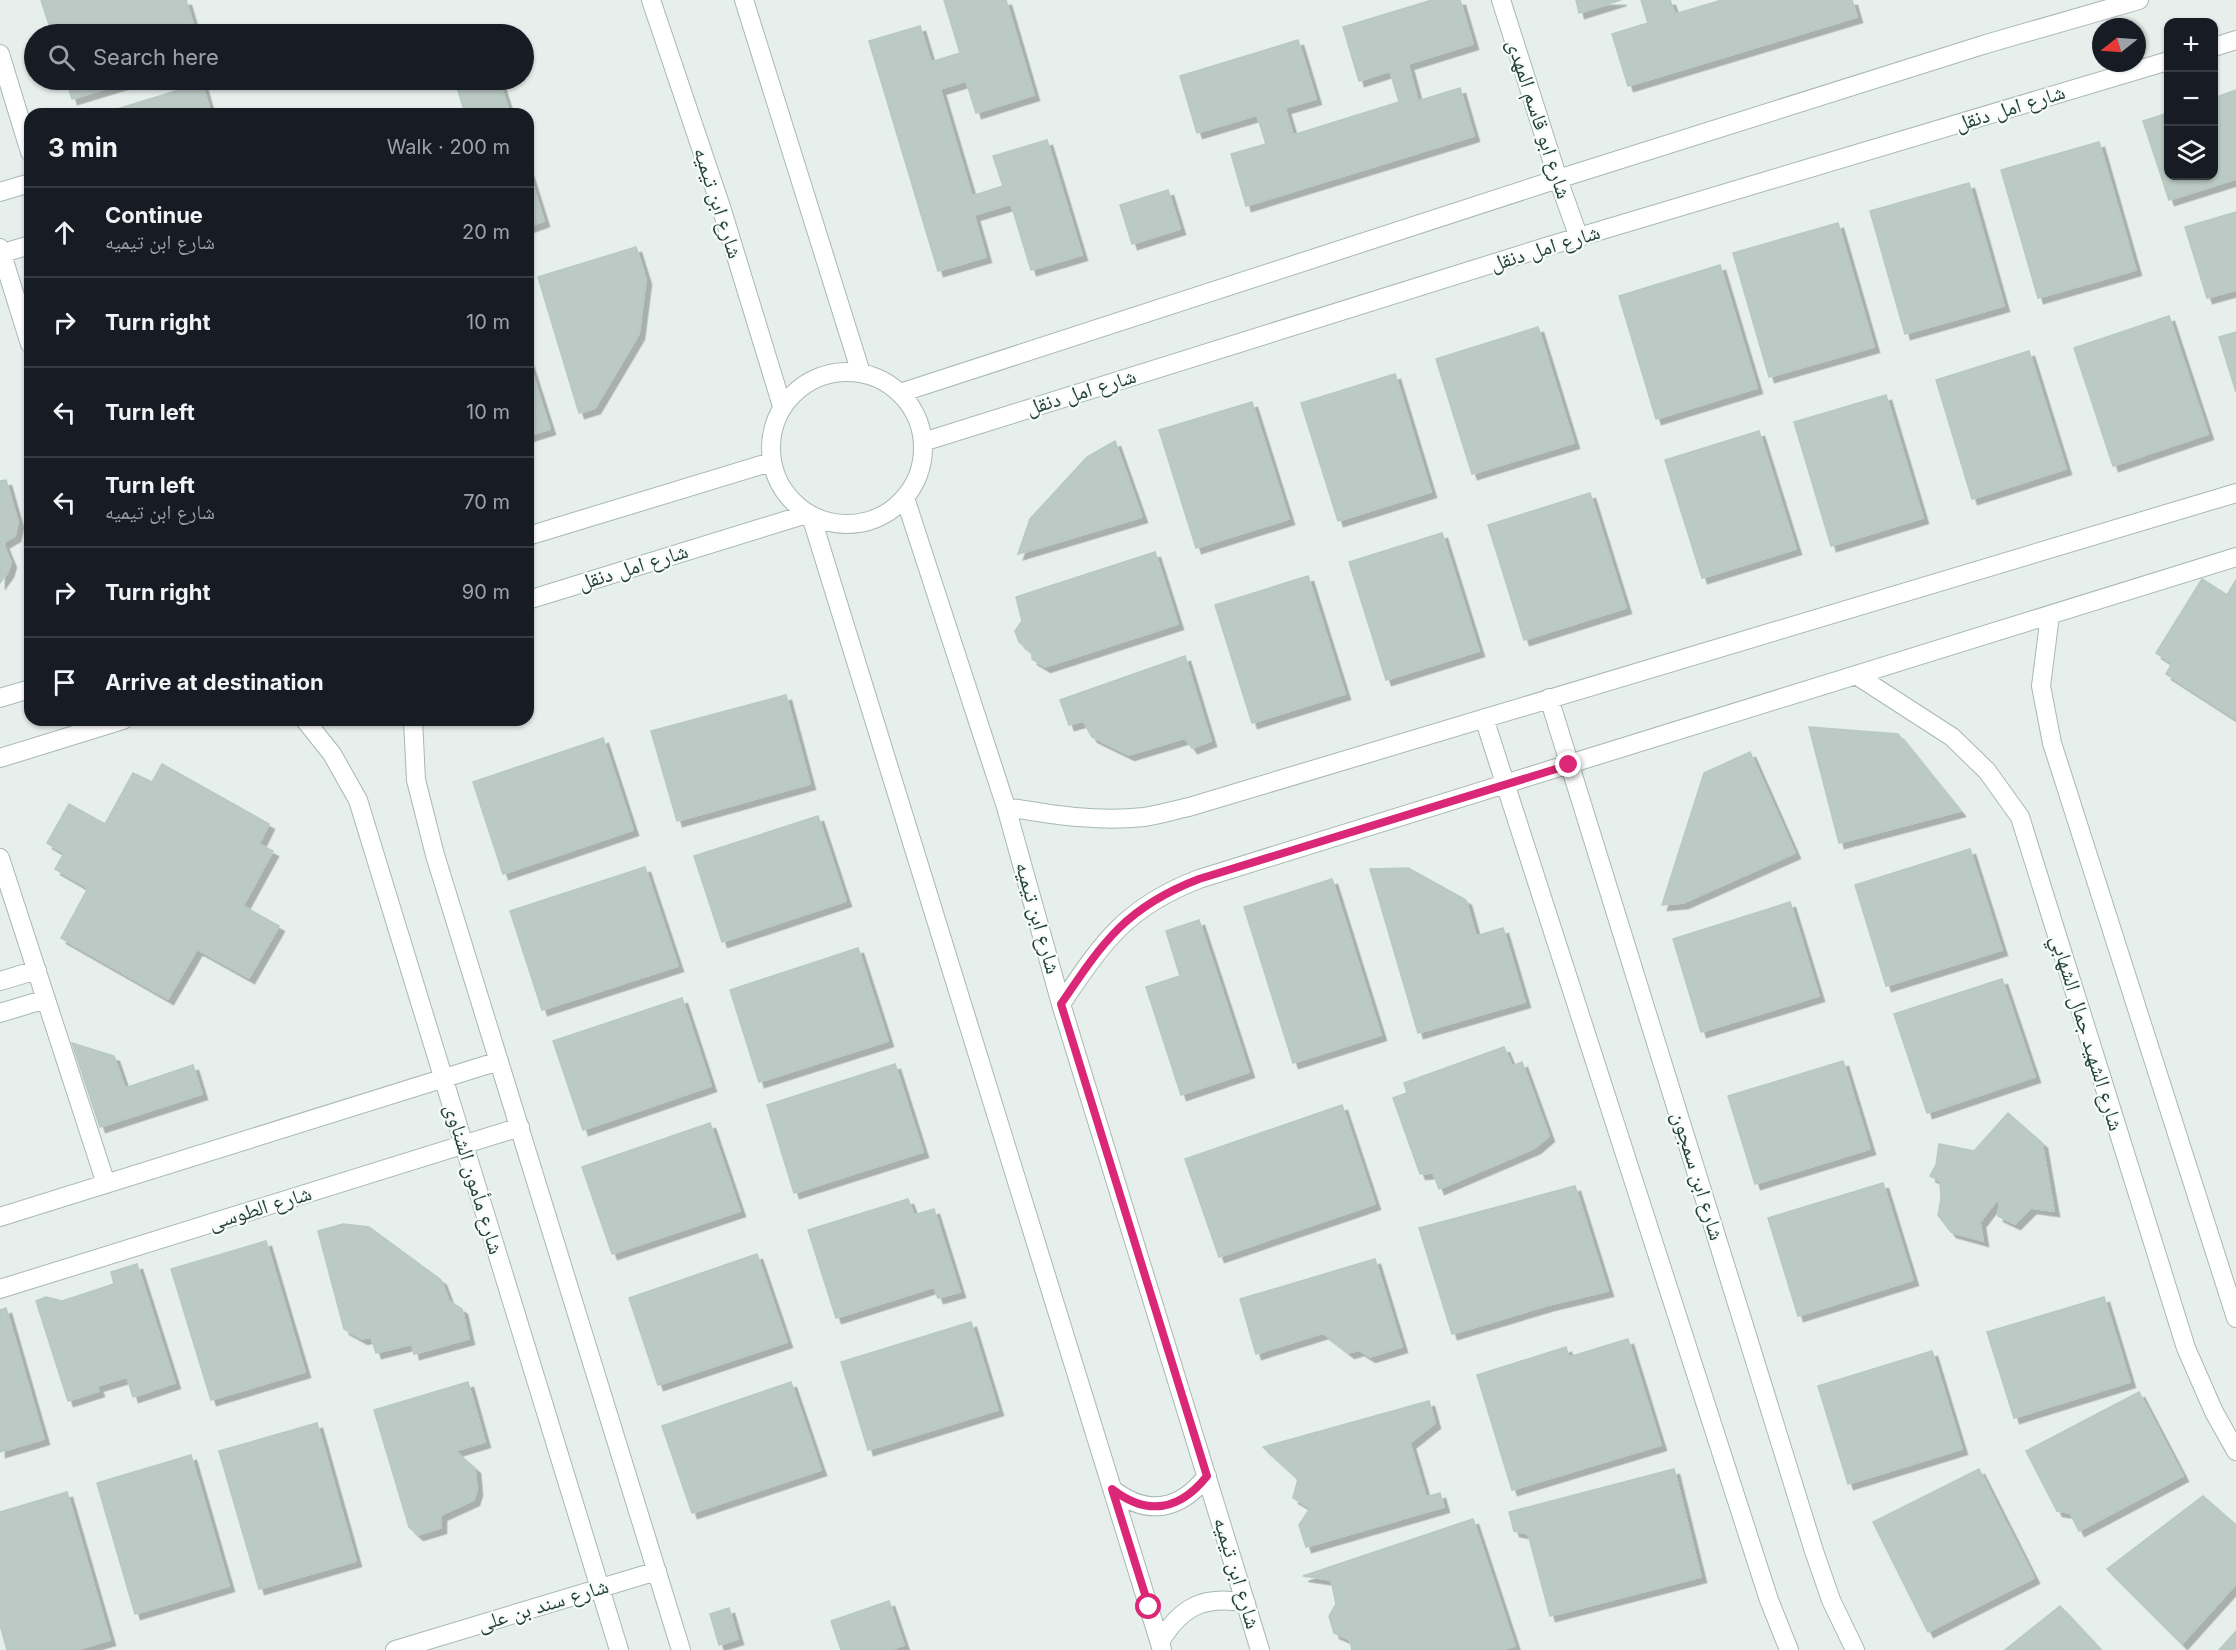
<!DOCTYPE html>
<html lang="en">
<head>
<meta charset="utf-8">
<style>
  body { margin:0; font-family:Inter,"Noto Naskh Arabic",sans-serif; background:#20242c; color:#f1f3f6 }
  .controls { position:absolute; right:18px; top:18px; display:grid; overflow:hidden; border-radius:12px; box-shadow:0 2px 4px #0004 }
  .controls button { width:54px; height:54px; display:grid; place-items:center; padding:0; border:0; border-bottom:2px solid #363941; background:#171b24; color:#f1f3f6; font:30px sans-serif }
  .compass { position:absolute; left:2092px; top:18px; width:54px; height:54px; border-radius:50%; background:#171b24; box-shadow:0 2px 4px #0004; rotate:253deg }
  .stop { position:absolute; width:18px; height:18px; margin:-14px; border:4px solid #db2777; border-radius:50%; background:#fff }
  .stop.end { background:#db2777; border-color:#fff; box-shadow:0 2px 6px #0008 }
  .list { margin:0; padding:0; list-style:none }
  h2 { display:flex; justify-content:space-between; align-items:center; height:78px; margin:0; padding:0 24px; font-size:26px }
  h2 small { font-size:20px; font-weight:400; color:#9ea1a6 }
  .list li { display:grid; grid-template-columns:39px 1fr auto; gap:18px; align-items:center; box-sizing:border-box; height:90px; padding:0 24px; border-top:2px solid #363941 }
  .list b { display:block; font-size:22px; white-space:nowrap }
  .list p { margin:0; font-size:20px; white-space:nowrap; color:#9ea1a6 }
  .list em { font-size:20px; font-style:normal; color:#9ea1a6 }
  .icon { flex:none; width:33px; height:33px; fill:none; stroke:currentColor; stroke-width:2; stroke-linecap:round; stroke-linejoin:round }
  .map { position:relative; flex:none; width:2236px; height:1650px; overflow:hidden }
  .search { position:absolute; background:#171b24; box-shadow:0 2px 4px #0004; left:24px; top:24px; width:510px; height:66px; display:flex; align-items:center; gap:15px; box-sizing:border-box; padding:0 21px; border-radius:33px; color:#9ea1a6; font-size:22px }
  .panel { position:absolute; background:#171b24; box-shadow:0 2px 4px #0004; left:24px; top:108px; width:510px; height:618px; border-radius:18px }
  .map>svg:first-child { display:block }
</style>
</head>
<body>
<div class="map">
<svg width="2236" height="1650" viewBox="0 0 2236 1650">
  <defs>
    <filter id="shadow"><feDropShadow dx="5.5" dy="5.5" stdDeviation="0" flood-color="#0004"/></filter>
  </defs>
  <rect width="100%" height="100%" fill="#e6efeb"/>
  <!-- building -->
  <path fill="#bbcac4" stroke="#b8c9c2" stroke-width="1.5" filter="url(#shadow)" d="M 41,0 L 186,0 L 196,34 L 52,34 Z
    M 944,0 L 1006,0 L 1034,95 L 976,113 L 966,81 L 940,89 L 972,196 L 1003,186 L 993,156 L 1047,140 L 1082,255 L 1031,270 L 1011,204 L 974,215 L 986,257 L 938,271 L 869,41 L 920,26 L 931,62 L 960,53 Z
    M 1432,0 L 1460,0 L 1473,44 L 1408,64 L 1418,101 L 1460,88 L 1474,136 L 1246,206 L 1231,154 L 1266,144 L 1257,115 L 1197,133 L 1180,76 L 1298,40 L 1316,99 L 1285,108 L 1293,135 L 1399,102 L 1390,71 L 1359,81 L 1343,27 Z
    M 1576,0 L 1621,0 L 1579,13 Z
    M 1641,0 L 1670,0 L 1675,14 L 1722,0 L 1852,0 L 1857,17 L 1628,86 L 1612,34 L 1648,23 Z
    M 66,80 L 135,80 L 72,99 Z
    M 455,80 L 499,80 L 510,114 L 465,114 Z
    M 202,83 L 211,114 L 101,114 Z
    M 2236,90 L 2236,179 L 2169,200 L 2143,121 L 2168,113 L 2168,176 L 2214,176 L 2214,98 Z
    M 2099,142 L 2136,270 L 2038,298 L 2001,170 Z
    M 528,170 L 544,221 L 528,227 Z
    M 1969,183 L 2004,306 L 1905,334 L 1870,211 Z
    M 1168,190 L 1180,229 L 1132,244 L 1120,205 Z
    M 2236,212 L 2236,290 L 2207,298 L 2185,227 Z
    M 1838,223 L 1874,347 L 1769,377 L 1733,253 Z
    M 636,247 L 646,279 L 639,334 L 595,408 L 579,413 L 538,277 Z
    M 1720,265 L 1757,388 L 1656,419 L 1619,296 Z
    M 2169,316 L 2208,434 L 2113,466 L 2074,348 Z
    M 1538,327 L 1574,443 L 1472,474 L 1436,359 Z
    M 2236,332 L 2236,392 L 2219,337 Z
    M 2029,351 L 2066,469 L 1972,499 L 1936,380 Z
    M 528,360 L 550,429 L 528,436 Z
    M 1395,374 L 1431,492 L 1338,521 L 1301,403 Z
    M 1886,395 L 1923,518 L 1831,546 L 1794,422 Z
    M 1252,402 L 1289,519 L 1196,548 L 1159,430 Z
    M 1759,431 L 1796,549 L 1702,578 L 1665,460 Z
    M 1115,441 L 1142,517 L 1018,554 L 1030,519 L 1087,457 Z
    M 6,480 L 18,522 L 15,536 L 3,543 L 11,562 L 8,572 L 0,583 L 0,481 Z
    M 1590,493 L 1626,608 L 1524,640 L 1488,525 Z
    M 1442,533 L 1479,651 L 1386,680 L 1349,562 Z
    M 1155,552 L 1178,624 L 1045,667 L 1032,659 L 1032,652 L 1019,642 L 1015,631 L 1022,621 L 1016,597 Z
    M 1308,576 L 1345,694 L 1252,723 L 1215,605 Z
    M 2202,579 L 2227,595 L 2236,580 L 2236,719 L 2166,674 L 2172,663 L 2156,653 Z
    M 1185,656 L 1211,741 L 1192,748 L 1185,738 L 1129,755 L 1092,737 L 1083,721 L 1069,725 L 1060,700 Z
    M 786,695 L 810,784 L 677,821 L 651,731 Z
    M 1809,727 L 1898,734 L 1960,811 L 1839,843 Z
    M 603,738 L 633,830 L 503,874 L 473,782 Z
    M 1750,752 L 1795,853 L 1683,903 L 1662,905 L 1704,773 Z
    M 162,764 L 269,824 L 259,844 L 273,851 L 243,906 L 279,926 L 249,978 L 197,949 L 168,999 L 61,938 L 88,888 L 55,869 L 64,853 L 47,843 L 69,804 L 105,824 L 133,773 L 152,782 Z
    M 818,816 L 846,901 L 722,942 L 694,856 Z
    M 1970,849 L 2002,950 L 1886,986 L 1855,885 Z
    M 645,867 L 678,966 L 542,1010 L 510,911 Z
    M 1408,868 L 1466,900 L 1476,936 L 1503,928 L 1525,1002 L 1418,1033 L 1370,869 Z
    M 1332,879 L 1381,1035 L 1293,1063 L 1244,907 Z
    M 1790,902 L 1819,996 L 1701,1032 L 1673,939 Z
    M 1199,920 L 1249,1072 L 1181,1095 L 1146,987 L 1180,976 L 1166,931 Z
    M 858,948 L 888,1041 L 759,1082 L 730,990 Z
    M 2002,979 L 2035,1077 L 1927,1113 L 1894,1014 Z
    M 682,998 L 711,1086 L 583,1130 L 553,1041 Z
    M 72,1043 L 114,1056 L 125,1088 L 193,1065 L 202,1094 L 100,1127 Z
    M 1504,1047 L 1512,1066 L 1522,1062 L 1549,1136 L 1535,1148 L 1439,1189 L 1433,1173 L 1420,1174 L 1393,1098 L 1407,1093 L 1404,1083 Z
    M 1843,1061 L 1870,1149 L 1755,1184 L 1728,1096 Z
    M 895,1064 L 923,1152 L 794,1193 L 767,1105 Z
    M 1342,1105 L 1375,1204 L 1219,1257 L 1185,1159 Z
    M 2008,1113 L 2042,1143 L 2054,1211 L 2031,1208 L 2015,1224 L 1998,1216 L 2000,1196 L 1980,1222 L 1983,1241 L 1951,1232 L 1938,1215 L 1941,1199 L 1940,1181 L 1930,1176 L 1936,1165 L 1939,1144 L 1974,1151 Z
    M 710,1123 L 740,1211 L 612,1254 L 582,1167 Z
    M 1883,1183 L 1913,1280 L 1798,1316 L 1768,1218 Z
    M 1575,1186 L 1608,1291 L 1549,1305 L 1452,1334 L 1419,1228 Z
    M 908,1199 L 914,1215 L 934,1209 L 960,1292 L 938,1298 L 934,1287 L 836,1318 L 808,1230 Z
    M 343,1224 L 369,1227 L 441,1280 L 449,1301 L 462,1309 L 469,1339 L 414,1354 L 412,1344 L 376,1353 L 371,1337 L 362,1339 L 344,1329 L 318,1231 Z
    M 266,1241 L 305,1372 L 211,1400 L 171,1269 Z
    M 757,1254 L 787,1342 L 658,1385 L 629,1298 Z
    M 1375,1259 L 1402,1347 L 1370,1357 L 1359,1350 L 1349,1353 L 1323,1333 L 1256,1354 L 1240,1299 Z
    M 137,1264 L 175,1383 L 133,1397 L 127,1377 L 97,1386 L 99,1391 L 68,1401 L 36,1301 L 46,1297 L 62,1301 L 114,1284 L 111,1272 Z
    M 2104,1297 L 2130,1382 L 2014,1418 L 1987,1332 Z
    M 6,1308 L 44,1439 L 0,1452 L 0,1310 Z
    M 971,1322 L 998,1410 L 868,1450 L 841,1362 Z
    M 1628,1339 L 1661,1445 L 1512,1490 L 1477,1375 L 1566,1347 L 1569,1357 Z
    M 1932,1351 L 1962,1449 L 1848,1484 L 1818,1386 Z
    M 468,1382 L 485,1442 L 455,1451 L 475,1468 L 477,1490 L 474,1500 L 441,1515 L 441,1528 L 418,1535 L 409,1527 L 374,1410 Z
    M 791,1382 L 821,1470 L 692,1513 L 662,1426 Z
    M 2139,1392 L 2183,1476 L 2079,1531 L 2070,1513 L 2057,1511 L 2026,1451 Z
    M 1429,1401 L 1435,1423 L 1410,1443 L 1426,1497 L 1440,1493 L 1444,1507 L 1306,1547 L 1299,1525 L 1310,1508 L 1293,1498 L 1298,1479 L 1263,1447 Z
    M 317,1423 L 356,1561 L 259,1589 L 219,1451 Z
    M 191,1455 L 229,1586 L 135,1614 L 97,1483 Z
    M 1674,1469 L 1701,1577 L 1550,1616 L 1528,1534 L 1514,1531 L 1509,1512 Z
    M 1979,1469 L 2034,1578 L 1928,1632 L 1873,1522 Z
    M 67,1492 L 110,1640 L 76,1650 L 7,1650 L 0,1625 L 0,1512 Z
    M 2203,1496 L 2236,1525 L 2236,1584 L 2182,1644 L 2107,1569 Z
    M 1473,1519 L 1515,1646 L 1502,1650 L 1352,1650 L 1350,1640 L 1334,1633 L 1329,1616 L 1336,1604 L 1331,1580 L 1303,1576 Z
    M 889,1601 L 904,1645 L 890,1650 L 841,1650 L 831,1621 Z
    M 2060,1606 L 2101,1650 L 2005,1650 Z
    M 729,1608 L 738,1639 L 719,1645 L 710,1614 Z
    M 2236,1631 L 2236,1650 L 2219,1650 Z"/>
  <g fill="none" stroke-linecap="round" stroke-linejoin="round">
    <defs>
      <path id="minor" d="M 651,0 L 721,207 L 782,406
        M 744,0 L 861,373
        M 1501,0 L 1558,179 L 1579,238
        M 2214,47 L 2236,40
        M 0,54 L 30,152
        M 0,192 L 30,183
        M 0,248 L 30,344
        M 0,254 L 30,245
        M771 448a76 76 0 1 1 152 0a76 76 0 1 1-152 0Z
        M 900,393 L 1558,179 L 1986,44 L 2139,0
        M 923,442 L 1552,245 L 2168,61
        M 905,498 L 1006,807 L 1061,1004 L 1260,1650
        M 811,516 L 1162,1650
        M 528,536 L 771,462
        M 528,600 L 807,514
        M 2050,615 L 2041,686 L 2052,743 L 2236,1318
        M 1856,675 L 1952,737 L 1987,771 L 2020,817 L 2186,1348 L 2214,1412 L 2236,1451
        M 0,698 L 30,689
        M 1549,698 L 1814,1551 L 1831,1600 L 1855,1650
        M 1484,718 L 1769,1600 L 1789,1650
        M 305,720 L 332,754 L 358,800 L 619,1650
        M 413,720 L 416,780 L 435,855 L 681,1650
        M 0,758 L 123,720
        M 1006,807 C 1052,815 1097,822 1144,817 C 1159,815 1174,810 1189,807 L 2236,493
        M 0,858 L 106,1184
        M 0,981 L 37,970
        M 1061,1004 C 1103,942 1126,907 1199,879 L 2236,557
        M 0,1013 L 46,999
        M 0,1217 L 499,1061
        M 0,1289 L 520,1127
        M 1112,1489 C 1148,1517 1180,1510 1207,1476
        M 1160,1642 C 1181,1606 1205,1595 1246,1603
        M 395,1650 L 657,1571"/>
    </defs>
    <!-- minor casing -->
    <use href="#minor" stroke="#a8b8b2" stroke-width="20"/>
    <!-- minor -->
    <use href="#minor" stroke="#fff" stroke-width="18"/>
  </g>
  <g fill="none" stroke-linecap="round" stroke-linejoin="round">
    <!-- route -->
    <path stroke="#db2777" stroke-width="8" d="M 1149,1607 L 1112,1489 C 1148,1517 1180,1510 1207,1476 L 1061,1004 C 1103,942 1126,907 1199,879 L 1569,765"/>
  </g>
  <g text-anchor="middle" stroke-width="4.5" stroke-linejoin="round" paint-order="stroke">
    <!-- street labels -->
    <g font-size="21" fill="#24423a" stroke="#f7fbf9">
      <text transform="translate(2010 108) rotate(-17)" y="7">شارع امل دنقل</text>
      <text transform="translate(1539 119) rotate(72)" y="7">شارع ابو قاسم المهدى</text>
      <text transform="translate(718 203) rotate(72)" y="7">شارع ابن تيميه</text>
      <text transform="translate(1545 248) rotate(-17)" y="7">شارع امل دنقل</text>
      <text transform="translate(1081 392) rotate(-17)" y="7">شارع امل دنقل</text>
      <text transform="translate(633 567) rotate(-17)" y="7">شارع امل دنقل</text>
      <text transform="translate(1038 918) rotate(74)" y="7">شارع ابن تيميه</text>
      <text transform="translate(2087 1033) rotate(73)" y="7">شارع الشهيد جمال الشهابي</text>
      <text transform="translate(1698 1176) rotate(73)" y="7">شارع ابن سمجون</text>
      <text transform="translate(474 1179) rotate(73)" y="7">شارع مأمون الشناوى</text>
      <text transform="translate(260 1208) rotate(-17)" y="7">شارع الطوسى</text>
      <text transform="translate(1237 1573) rotate(73)" y="7">شارع ابن تيميه</text>
      <text transform="translate(543 1605) rotate(-17)" y="7">شارع سند بن على</text>
    </g>
  </g>
</svg>
<div class="controls">
<button>+</button>
<button>−</button>
<button><svg class="icon" aria-label="layers" viewBox="0 0 24 24"><path d="M12 4l9 5-9 5-9-5zM3 14l9 5 9-5"/></svg></button>
</div>
<svg class="compass" viewBox="-18 -18 36 36"><path d="M0-13l5 13h-10z" fill="#e53935"/><path d="M0 13l5-13h-10z" fill="#9ea1a6"/></svg>
<div class="stop" style="left:1149px;top:1607px"></div>
<div class="stop end" style="left:1569px;top:765px"></div>
<div class="search"><svg class="icon" aria-label="search" viewBox="0 0 24 24"><circle cx="10" cy="10" r="6"/><path d="M15 15l6 6"/></svg>Search here</div>
<section class="panel">
<h2>3 min<small>Walk · 200 m</small></h2>
<ul class="list">
<li><svg class="icon" aria-label="ahead" viewBox="0 0 24 24"><path d="M12 20V5M6 11l6-6 6 6"/></svg><div><b>Continue</b><p>شارع ابن تيميه</p></div><em>20 m</em></li>
<li><svg class="icon" aria-label="right" viewBox="0 0 24 24"><path d="M7 20v-9h11M14 6l5 5-5 5"/></svg><div><b>Turn right</b></div><em>10 m</em></li>
<li><svg class="icon" aria-label="left" viewBox="0 0 24 24"><path d="M17 20v-9H6M10 6l-5 5 5 5"/></svg><div><b>Turn left</b></div><em>10 m</em></li>
<li><svg class="icon" aria-label="left" viewBox="0 0 24 24"><path d="M17 20v-9H6M10 6l-5 5 5 5"/></svg><div><b>Turn left</b><p>شارع ابن تيميه</p></div><em>70 m</em></li>
<li><svg class="icon" aria-label="right" viewBox="0 0 24 24"><path d="M7 20v-9h11M14 6l5 5-5 5"/></svg><div><b>Turn right</b></div><em>90 m</em></li>
<li><svg class="icon" aria-label="arrive" viewBox="0 0 24 24"><path d="M6 21V4h12l-3 4 3 4H6"/></svg><div><b>Arrive at destination</b></div></li>
</ul>
</section>
</div>
</body>
</html>
